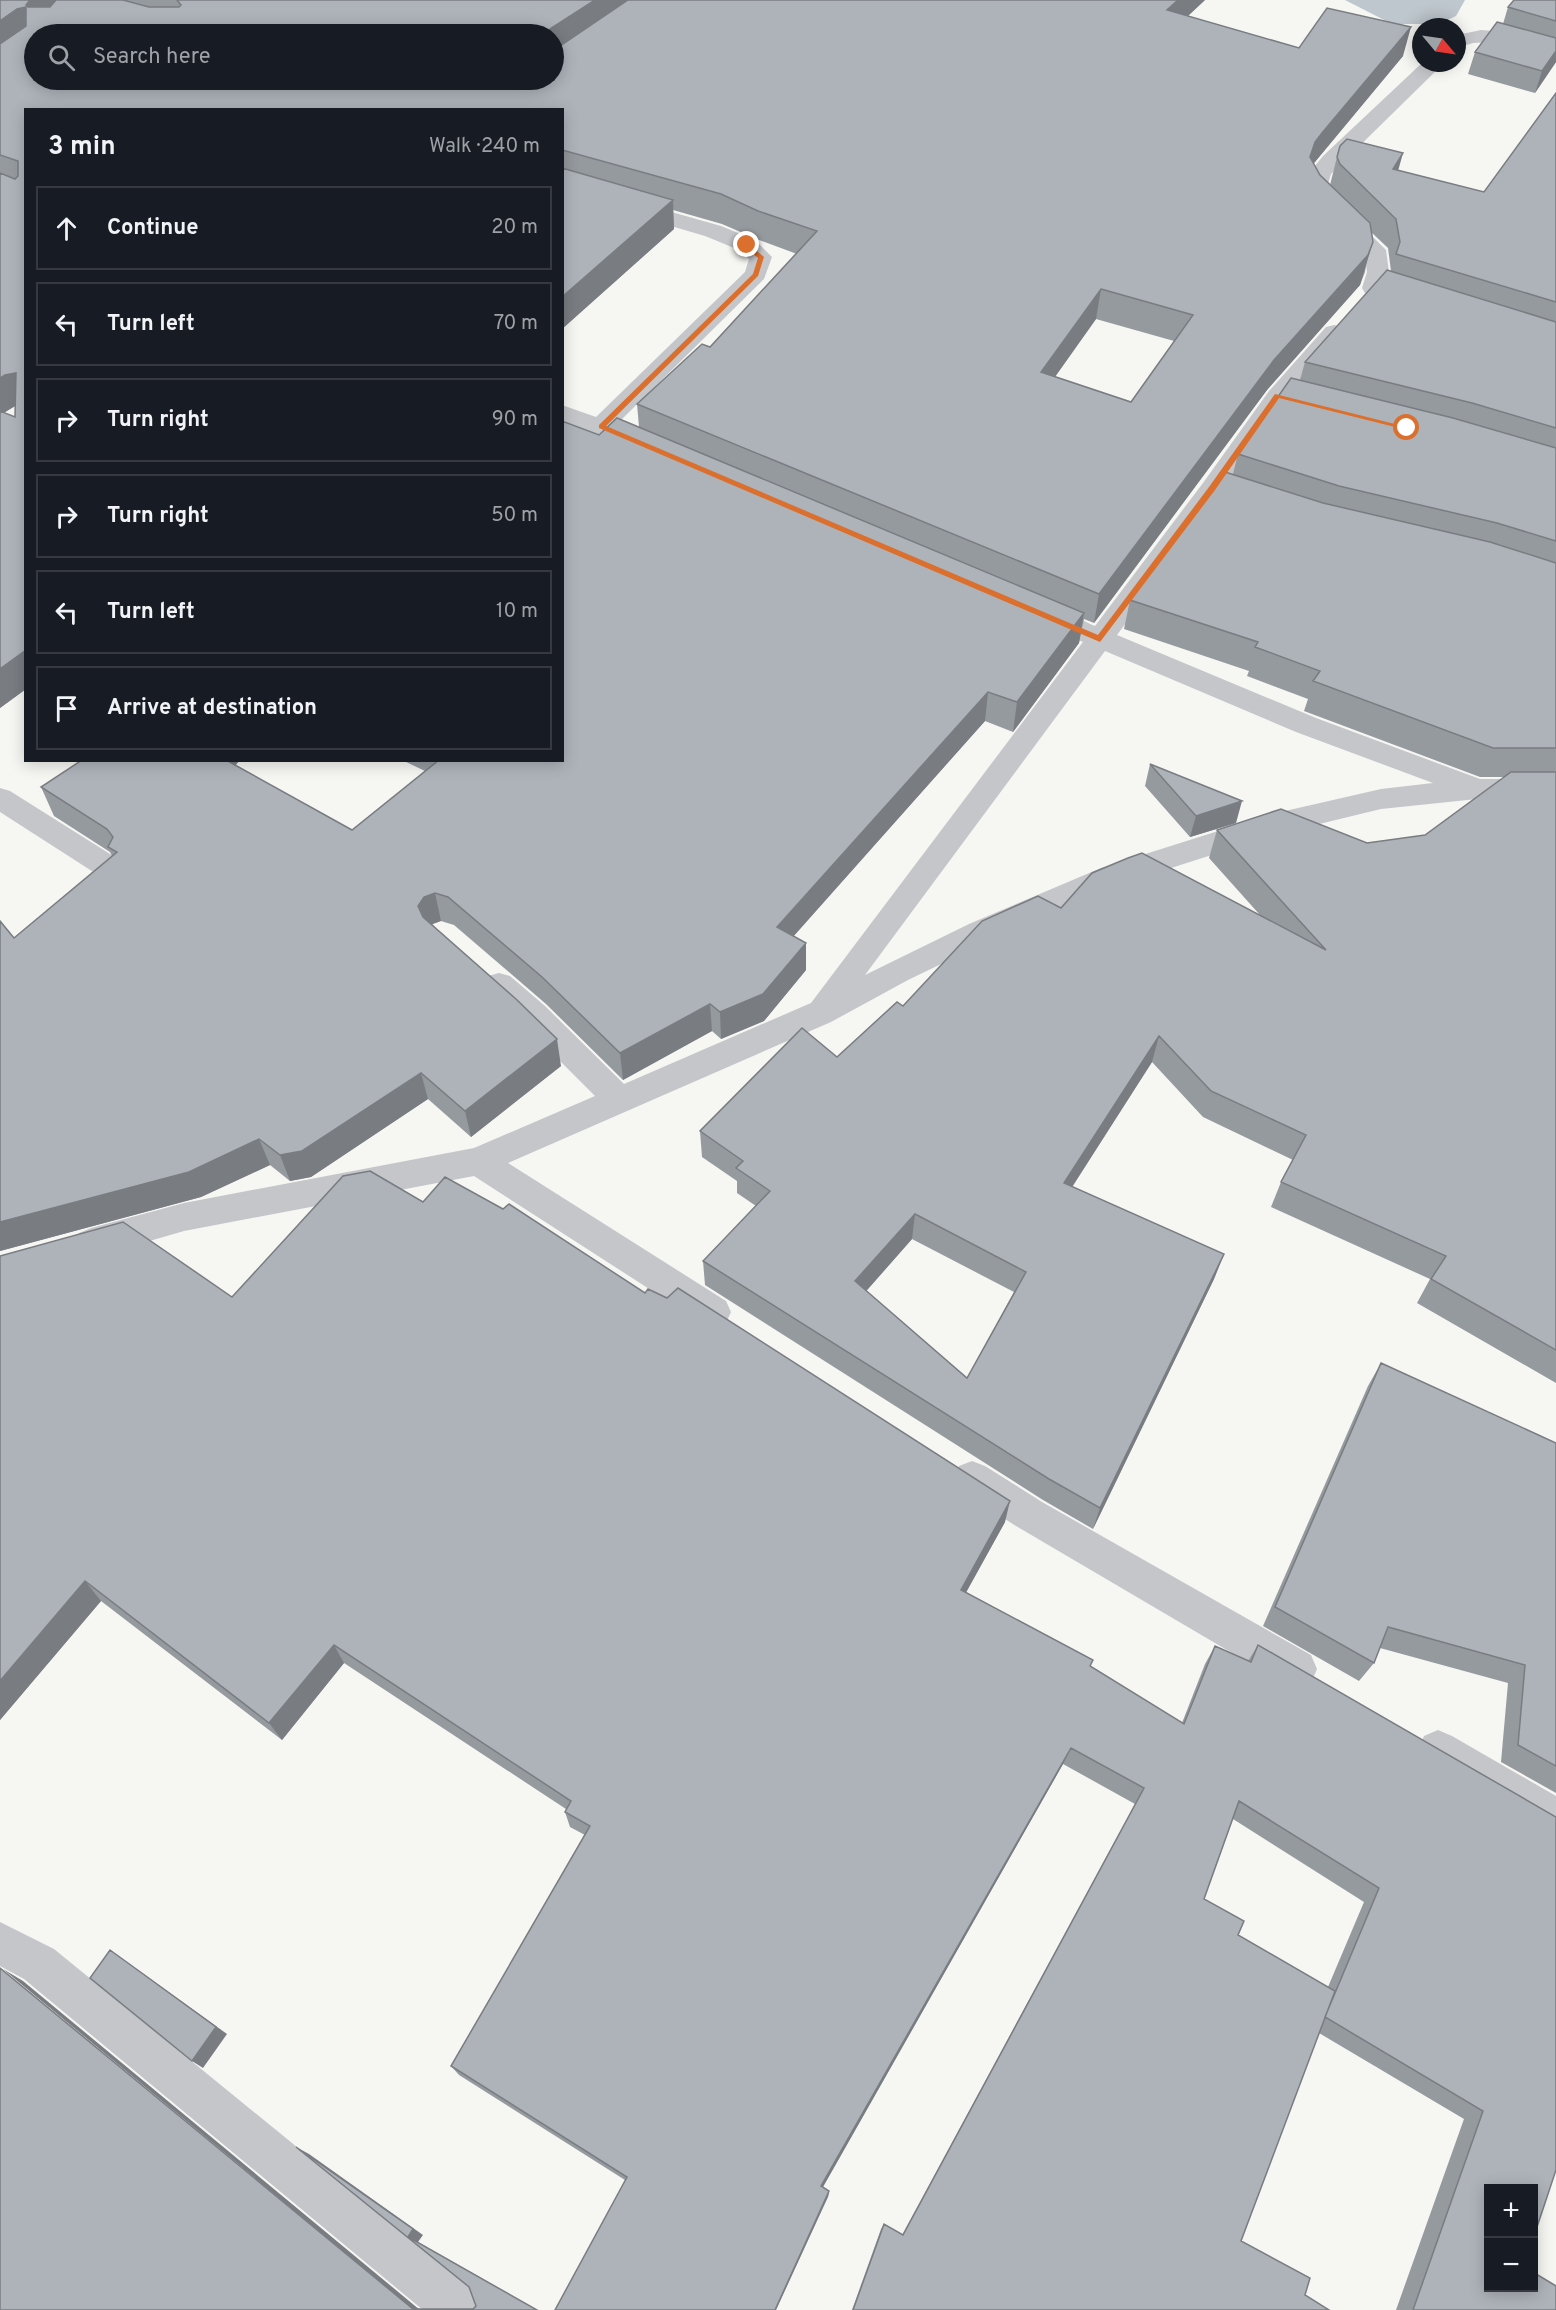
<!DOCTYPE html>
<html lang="en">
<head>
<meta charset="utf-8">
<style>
  body { margin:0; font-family:Overpass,sans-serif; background:#242831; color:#f1f3f6 }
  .controls { position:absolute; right:18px; bottom:18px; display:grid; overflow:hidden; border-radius:0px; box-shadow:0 3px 15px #0003 }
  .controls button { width:54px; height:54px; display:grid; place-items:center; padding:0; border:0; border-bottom:2px solid #363941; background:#171b24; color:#f1f3f6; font:30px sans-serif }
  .compass { position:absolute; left:1412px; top:18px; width:54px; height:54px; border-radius:50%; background:#171b24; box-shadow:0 3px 15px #0003; rotate:119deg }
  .stop { position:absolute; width:18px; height:18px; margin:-14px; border:4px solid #db6f2e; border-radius:50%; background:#fff }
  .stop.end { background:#db6f2e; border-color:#fff; box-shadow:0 2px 6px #0008 }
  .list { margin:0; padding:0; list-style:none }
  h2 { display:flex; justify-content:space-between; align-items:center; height:78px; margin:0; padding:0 24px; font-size:26px }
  h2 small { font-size:20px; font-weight:400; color:#9ea1a6 }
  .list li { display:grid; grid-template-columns:39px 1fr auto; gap:18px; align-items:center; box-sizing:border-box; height:84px; margin:0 12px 12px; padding:0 12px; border:2px solid #363941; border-radius:0px }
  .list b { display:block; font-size:22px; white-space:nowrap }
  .list em { font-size:20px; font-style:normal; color:#9ea1a6 }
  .icon { flex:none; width:33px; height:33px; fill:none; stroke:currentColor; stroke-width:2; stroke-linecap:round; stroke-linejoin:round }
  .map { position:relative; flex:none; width:1556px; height:2310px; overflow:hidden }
  .search { position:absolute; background:#171b24; box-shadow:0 3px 15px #0003; left:24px; top:24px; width:540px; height:66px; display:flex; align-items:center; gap:15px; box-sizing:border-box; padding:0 21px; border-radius:33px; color:#9ea1a6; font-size:22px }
  .panel { position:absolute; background:#171b24; box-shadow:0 3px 15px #0003; left:24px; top:108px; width:540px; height:654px; border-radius:0px }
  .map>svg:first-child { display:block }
</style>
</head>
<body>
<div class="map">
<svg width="1556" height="2310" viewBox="0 0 1556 2310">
  <rect width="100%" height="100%" fill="#f6f6f3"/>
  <!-- water -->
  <path fill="#bfc7ce" d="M 1345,0 L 1465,0 L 1456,16 L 1439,24 L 1392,24 Z"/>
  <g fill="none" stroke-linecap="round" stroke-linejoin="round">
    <!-- minor -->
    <path fill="#c4c6ca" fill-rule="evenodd" d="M 1481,30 L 1506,32 L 1556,47 L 1556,60 L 1494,42 L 1473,43 L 1457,48 L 1457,35 Z
      M 1422,63 L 1444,63 L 1339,166 L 1331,174 L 1327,187 L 1331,195 L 1386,250 L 1389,272 L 1385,285 L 1419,295 L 1422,300 L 1419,305 L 1411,307 L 1365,293 L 1362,288 L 1367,272 L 1364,252 L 1314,203 L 1305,187 L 1310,172 L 1323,156 Z
      M 562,181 L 721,226 L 755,240 L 772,257 L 764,279 L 616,425 L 656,441 L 659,446 L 656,451 L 647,454 L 638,451 L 562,421 L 562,405 L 596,417 L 745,272 L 749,259 L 739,250 L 705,236 L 562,194 Z
      M 1334,325 L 1342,327 L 1346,332 L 1342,337 L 1285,401 L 1221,495 L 1117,635 L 1316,718 L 1480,779 L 1556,779 L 1556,799 L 1477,799 L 1381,809 L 1274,835 L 1121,884 L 991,940 L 908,980 L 831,1022 L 508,1163 L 726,1301 L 731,1312 L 726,1323 L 714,1327 L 702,1323 L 474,1176 L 184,1231 L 91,1258 L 79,1253 L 74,1243 L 79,1233 L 91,1228 L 184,1203 L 474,1148 L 595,1096 L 523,1024 L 488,994 L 484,985 L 488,976 L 499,973 L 510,976 L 545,1006 L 624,1084 L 811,1003 L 1083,642 L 1030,619 L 1026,613 L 1030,607 C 1050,601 1076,618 1095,626 L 1203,483 L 1269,391 L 1326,327 ZM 1105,651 L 1296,732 L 1433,783 L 1381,789 L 1272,814 L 1101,868 L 969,924 L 865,975 Z
      M 0,788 L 10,791 L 118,859 L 123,867 L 118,875 L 108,878 L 98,875 L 0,812 Z
      M 972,1461 L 985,1466 L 1042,1502 L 1311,1655 L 1317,1669 L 1311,1683 L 1297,1688 L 1283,1683 L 1016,1526 L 959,1490 L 954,1478 L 959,1466 Z
      M 1438,1730 L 1452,1736 L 1556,1796 L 1556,1839 L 1542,1833 L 1424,1764 L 1418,1750 L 1424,1736 Z
      M 0,1922 L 54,1949 L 476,2293 L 482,2310 L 423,2310 L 24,1979 L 0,1966 Z"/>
  </g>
  <!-- wall -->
  <path fill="#959a9f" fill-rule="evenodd" d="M 0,0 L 1205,0 L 1188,16 L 1299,48 L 1403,56 L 1313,164 L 1320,175 L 1330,185 L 1337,157 L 1398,170 L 1484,192 L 1556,93 L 1556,1383 L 1417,1303 L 1430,1279 L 1271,1207 L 1281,1182 L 1293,1160 L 1203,1117 L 1152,1062 L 1072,1187 L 1224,1254 L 1214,1279 L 1093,1529 L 1043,1500 L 705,1285 L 703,1261 L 756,1206 L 737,1193 L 737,1181 L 702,1157 L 700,1131 L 837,1057 L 903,1006 L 1061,908 L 1260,915 L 1209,858 L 1217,830 L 1367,843 L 1425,835 L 1505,777 L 1480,777 L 1304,711 L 1308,699 L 1247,676 L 1249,671 L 1124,629 L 1130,600 L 1233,474 L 1238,454 L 1300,380 L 1305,362 L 1391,271 L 1388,248 L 1371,232 L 1365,272 L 1360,285 L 1267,390 L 1094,623 L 1084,619 L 1079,643 L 1013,732 L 985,721 L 793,936 L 806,943 L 806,970 L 764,1021 L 721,1039 L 712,1031 L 623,1080 L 546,1004 L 454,925 L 441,921 L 432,924 L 561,1066 L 471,1137 L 428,1099 L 311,1177 L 290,1181 L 270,1165 L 201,1197 L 0,1251 L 0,921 L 14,938 L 112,856 L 110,852 L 54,816 L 41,787 L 82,760 L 240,760 L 235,766 L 352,830 L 425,771 L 402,760 L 562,760 L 599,435 L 639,427 L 637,404 L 710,347 L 797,254 L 759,240 L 722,224 L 673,210 L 674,229 L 562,329 L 562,110 L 26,110 L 26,689 L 0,708 ZM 34,34 L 554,34 L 554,80 ZM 1096,319 L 1174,341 L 1131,402 L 1055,377 ZM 16,405 L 15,417 L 4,413 ZM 912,1239 L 1014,1292 L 967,1378 L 866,1291 Z
    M 1556,0 L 1556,62 L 1535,93 L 1468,74 L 1475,52 L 1503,24 L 1508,7 Z
    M 1150,764 L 1236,823 L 1190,837 L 1145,786 Z
    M 423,1202 L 645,1293 L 1005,1522 L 966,1592 L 1093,1660 L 1090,1667 L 1182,1723 L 1205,1664 L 1215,1646 L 1248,1661 L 1258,1645 L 1556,1817 L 1488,2288 L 1556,2310 L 1396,2310 L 1464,2119 L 1319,2033 L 1241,2241 L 1305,2295 L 1329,2310 L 852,2310 L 881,2229 L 884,2224 L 902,2235 L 1135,1804 L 1063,1764 L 823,2187 L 829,2191 L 828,2197 L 625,2180 L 459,2075 L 451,2066 L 585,1835 L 570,1827 L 565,1812 L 566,1809 L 344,1663 L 282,1740 L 101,1601 L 0,1720 L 0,1256 L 232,1297 ZM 1233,1819 L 1364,1902 L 1328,1987 L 1238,1935 L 1204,1899 Z
    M 1381,1363 L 1556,1443 L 1556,1793 L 1501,1762 L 1508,1683 L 1380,1648 L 1374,1663 L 1359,1681 L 1263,1626 L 1368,1386 Z"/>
  <!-- shaded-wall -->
  <path fill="#797d82" d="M 30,0 L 61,0 L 35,34 L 26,5 Z
    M 595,0 L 641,0 L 554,58 L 554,34 L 550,34 L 550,29 Z
    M 1178,0 L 1205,0 L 1163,39 L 1167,10 Z
    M 26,7 L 26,38 L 0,56 L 0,21 L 17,9 Z
    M 1411,27 L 1403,56 L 1315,162 L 1308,171 L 1310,157 L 1315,142 L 1322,133 Z
    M 1556,51 L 1556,62 L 1535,93 L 1542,71 Z
    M 477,80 L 522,80 L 481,108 Z
    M 1403,153 L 1395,182 L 1393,169 Z
    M 673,200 L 674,229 L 562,329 L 562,297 Z
    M 1373,242 L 1360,285 L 1267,390 L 1094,623 L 1099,594 L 1274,360 Z
    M 1101,289 L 1096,319 L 1037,402 L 1041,372 Z
    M 16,373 L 17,405 L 0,415 L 0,378 L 5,375 Z
    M 1084,613 L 1079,643 L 1013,732 L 1017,702 Z
    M 26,650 L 26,689 L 0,708 L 0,669 Z
    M 988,692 L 985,721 L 777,955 L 777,927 Z
    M 214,760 L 240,760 L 221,781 Z
    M 1242,801 L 1236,823 L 1190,837 L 1196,816 Z
    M 435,893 L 441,921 L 430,925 L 425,934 L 418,906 L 424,897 Z
    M 806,943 L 806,970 L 764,1021 L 721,1039 L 720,1012 Z
    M 710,1004 L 712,1031 L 623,1080 L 620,1053 Z
    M 1159,1036 L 1152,1062 L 1058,1209 L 1064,1183 Z
    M 557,1039 L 561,1066 L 471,1137 L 465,1111 Z
    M 421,1073 L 428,1099 L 311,1177 L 290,1181 L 280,1155 Z
    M 259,1139 L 270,1165 L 201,1197 L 0,1251 L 0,1222 Z
    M 915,1214 L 912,1239 L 854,1305 L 855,1281 Z
    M 1224,1254 L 1214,1279 L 1093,1529 L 1100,1508 Z
    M 1010,1501 L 1005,1522 L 957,1609 L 961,1590 Z
    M 85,1581 L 101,1601 L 0,1720 L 0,1681 Z
    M 334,1645 L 344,1663 L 282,1740 L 269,1723 Z
    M 1071,1748 L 1063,1764 L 820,2192 L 821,2186 Z
    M 110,1950 L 227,2034 L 203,2068 L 192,2061 Z
    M 3,1969 L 23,1981 L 420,2310 L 413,2309 Z
    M 296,2147 L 309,2154 L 423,2235 L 418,2242 L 538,2310 L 408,2237 Z
    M 829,2191 L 828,2197 L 776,2310 L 775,2310 Z"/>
  <!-- building -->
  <path fill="#adb3b9" stroke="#797d82" stroke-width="1.5" fill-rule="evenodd" d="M 0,0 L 30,0 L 26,5 L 28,7 L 50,7 L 56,0 L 123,0 L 149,7 L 179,7 L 181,5 L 177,0 L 595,0 L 550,29 L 550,34 L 34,34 L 34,80 L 477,80 L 477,82 L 505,83 L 509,80 L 554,80 L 554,47 L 560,46 L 628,0 L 1178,0 L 1167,10 L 1299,48 L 1327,8 L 1411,27 L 1322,133 L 1315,142 L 1310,157 L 1320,175 L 1370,223 L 1373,242 L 1368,255 L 1274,360 L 1099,594 L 637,404 L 702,344 L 710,347 L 817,231 L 758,211 L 721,194 L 562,150 L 562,110 L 26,110 L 26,650 L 0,669 L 0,411 L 15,417 L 16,373 L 5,375 L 0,378 L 0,173 L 15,179 L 18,176 L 18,161 L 0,155 L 0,44 L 26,26 L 26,7 L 17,9 L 0,21 ZM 1101,289 L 1193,315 L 1131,402 L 1041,372 Z
    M 1514,0 L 1556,0 L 1556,21 L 1508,7 Z
    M 1497,22 L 1556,38 L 1556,51 L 1542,71 L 1475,52 Z
    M 1556,93 L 1556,302 L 1396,254 L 1400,242 L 1396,219 L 1340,164 L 1337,157 L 1340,146 L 1347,139 L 1403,153 L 1393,169 L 1484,192 Z
    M 562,168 L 673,200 L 562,297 Z
    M 1387,270 L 1556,322 L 1556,428 L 1472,403 L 1305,362 Z
    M 1291,378 L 1453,418 L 1556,448 L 1556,541 L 1497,523 L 1339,486 L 1238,454 Z
    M 617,418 L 1084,613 L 1017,702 L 988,692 L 777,927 L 806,943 L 763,994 L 720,1012 L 710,1004 L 620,1053 L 542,977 L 448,897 L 435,893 L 424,897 L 418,906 L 423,917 L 516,999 L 557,1039 L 465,1111 L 421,1073 L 302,1151 L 280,1155 L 259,1139 L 189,1172 L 0,1222 L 0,921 L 14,938 L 117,852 L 108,847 L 113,837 L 107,829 L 41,787 L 82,760 L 226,760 L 352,830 L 439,760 L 562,760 L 562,421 L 599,435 Z
    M 1225,472 L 1323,503 L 1490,542 L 1556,563 L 1556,748 L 1493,748 L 1313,681 L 1320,671 L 1255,647 L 1258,642 L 1130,600 Z
    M 1150,764 L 1242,801 L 1196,816 Z
    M 1511,772 L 1556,772 L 1556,1350 L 1431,1279 L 1446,1256 L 1281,1182 L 1306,1135 L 1211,1091 L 1159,1036 L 1064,1183 L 1224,1254 L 1100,1508 L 1049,1479 L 703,1261 L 770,1191 L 736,1168 L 743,1161 L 700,1131 L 802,1028 L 837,1057 L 897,1002 L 903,1006 L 982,921 L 1038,896 L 1061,908 L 1092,873 L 1128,858 L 1142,853 L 1326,950 L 1217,830 L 1281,809 L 1367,843 L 1425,835 ZM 915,1214 L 1026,1272 L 967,1378 L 855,1281 Z
    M 370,1171 L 423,1202 L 445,1177 L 503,1209 L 509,1204 L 645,1293 L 648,1289 L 667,1298 L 678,1288 L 1010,1501 L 961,1590 L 1093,1660 L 1090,1666 L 1184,1724 L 1215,1646 L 1251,1662 L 1258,1645 L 1556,1817 L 1556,2170 L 1533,2239 L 1533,2188 L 1488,2188 L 1488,2288 L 1533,2288 L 1533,2272 L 1556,2286 L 1556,2310 L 1413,2310 L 1483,2111 L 1325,2017 L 1379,1888 L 1239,1801 L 1204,1899 L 1244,1921 L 1238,1935 L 1335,1991 L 1241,2241 L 1310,2278 L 1305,2295 L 1329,2310 L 853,2310 L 884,2224 L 903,2235 L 1144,1788 L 1071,1748 L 821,2186 L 829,2191 L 775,2310 L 555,2310 L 627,2177 L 451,2066 L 590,1826 L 565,1812 L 571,1801 L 334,1645 L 269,1723 L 85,1581 L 0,1681 L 0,1256 L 123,1222 L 232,1297 L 343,1176 Z
    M 1381,1363 L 1556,1443 L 1556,1766 L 1518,1745 L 1525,1665 L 1388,1627 L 1374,1663 L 1275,1607 Z
    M 110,1950 L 216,2027 L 192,2061 L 90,1978 Z
    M 0,1968 L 413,2309 L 473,2309 L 476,2306 L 469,2287 L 296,2147 L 413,2229 L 408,2237 L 537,2310 L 0,2310 Z"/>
  <!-- route -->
  <path fill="#db6f2e" d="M 747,243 L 764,257 L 758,276 L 606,426 L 1098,635 L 1209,487 L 1275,394 L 1411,428 L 1407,430 L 1279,398 L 1215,490 L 1100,642 L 599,428 L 599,425 L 753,274 L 758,258 L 744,246 Z"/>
</svg>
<div class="controls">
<button>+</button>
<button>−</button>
</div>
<svg class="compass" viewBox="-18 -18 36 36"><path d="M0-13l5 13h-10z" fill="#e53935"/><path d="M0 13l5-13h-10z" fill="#9ea1a6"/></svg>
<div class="stop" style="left:1407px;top:428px"></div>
<div class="stop end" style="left:747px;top:245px"></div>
<div class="search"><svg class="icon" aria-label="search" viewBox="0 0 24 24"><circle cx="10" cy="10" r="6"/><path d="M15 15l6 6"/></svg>Search here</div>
<section class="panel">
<h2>3 min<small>Walk · 240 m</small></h2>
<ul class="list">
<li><svg class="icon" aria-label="ahead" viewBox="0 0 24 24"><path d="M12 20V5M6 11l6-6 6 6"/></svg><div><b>Continue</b></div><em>20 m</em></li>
<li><svg class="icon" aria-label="left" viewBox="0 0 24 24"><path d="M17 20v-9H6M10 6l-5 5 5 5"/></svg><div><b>Turn left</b></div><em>70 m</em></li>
<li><svg class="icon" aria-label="right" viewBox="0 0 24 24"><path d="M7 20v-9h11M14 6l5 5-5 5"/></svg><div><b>Turn right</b></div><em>90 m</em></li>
<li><svg class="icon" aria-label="right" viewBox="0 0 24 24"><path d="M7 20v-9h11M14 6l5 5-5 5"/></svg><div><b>Turn right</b></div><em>50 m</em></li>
<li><svg class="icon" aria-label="left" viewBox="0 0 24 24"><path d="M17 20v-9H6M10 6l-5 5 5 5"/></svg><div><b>Turn left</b></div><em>10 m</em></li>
<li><svg class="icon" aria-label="arrive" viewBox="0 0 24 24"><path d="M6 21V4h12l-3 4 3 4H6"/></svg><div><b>Arrive at destination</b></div></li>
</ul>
</section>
</div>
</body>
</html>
